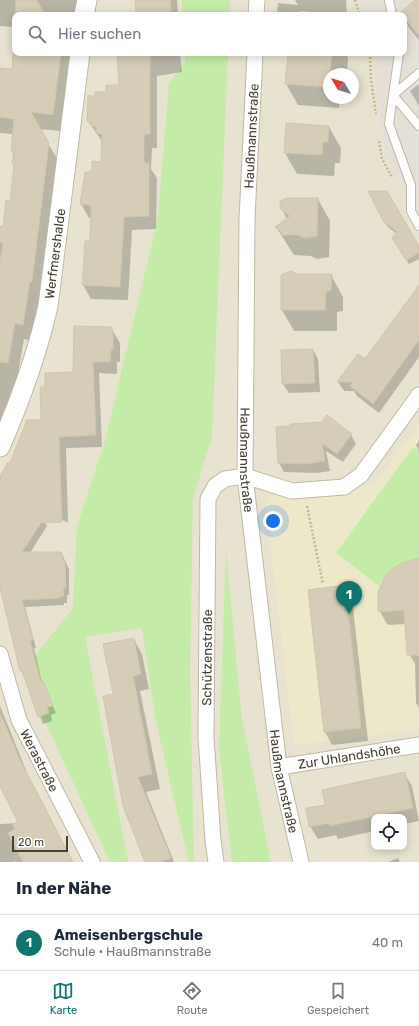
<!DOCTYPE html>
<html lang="de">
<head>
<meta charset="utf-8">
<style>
  body { margin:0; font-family:Rubik,sans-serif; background:#f2f2f3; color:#1f2937 }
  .controls { position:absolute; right:12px; bottom:12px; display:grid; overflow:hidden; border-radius:8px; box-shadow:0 2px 10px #0003 }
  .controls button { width:36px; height:36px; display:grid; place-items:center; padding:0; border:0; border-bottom:1px solid #e0e1e3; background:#fff; color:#1f2937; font:20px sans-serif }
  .compass { position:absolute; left:323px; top:68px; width:36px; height:36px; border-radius:50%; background:#fff; box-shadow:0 2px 10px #0003; rotate:308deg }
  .scale { position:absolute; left:12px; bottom:10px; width:56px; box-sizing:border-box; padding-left:4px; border:2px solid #454032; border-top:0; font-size:11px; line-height:14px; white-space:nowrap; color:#454032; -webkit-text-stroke:3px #fff; paint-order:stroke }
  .you { position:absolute; left:273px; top:521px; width:14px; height:14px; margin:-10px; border:3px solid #fff; border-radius:50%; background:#1a73e8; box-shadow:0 0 0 6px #1a73e833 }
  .badge { display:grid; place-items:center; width:26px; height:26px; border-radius:50%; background:#0f766e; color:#fff; font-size:13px; font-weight:700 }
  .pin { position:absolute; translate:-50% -33px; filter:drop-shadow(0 1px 2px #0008) }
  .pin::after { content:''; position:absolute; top:21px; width:14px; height:12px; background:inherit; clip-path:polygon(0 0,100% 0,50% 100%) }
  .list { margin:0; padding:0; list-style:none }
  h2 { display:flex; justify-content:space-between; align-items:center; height:52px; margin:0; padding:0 16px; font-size:17px }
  h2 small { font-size:13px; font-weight:400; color:#747a83 }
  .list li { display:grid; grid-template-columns:26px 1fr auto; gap:12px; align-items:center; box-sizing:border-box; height:56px; padding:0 16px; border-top:1px solid #e0e1e3 }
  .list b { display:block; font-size:15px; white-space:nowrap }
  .list p { margin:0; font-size:13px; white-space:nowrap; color:#747a83 }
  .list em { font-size:13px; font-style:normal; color:#747a83 }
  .icon { flex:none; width:22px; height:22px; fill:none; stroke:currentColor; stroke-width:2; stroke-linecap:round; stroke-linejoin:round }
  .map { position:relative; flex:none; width:419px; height:862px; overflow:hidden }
  .search { position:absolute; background:#fff; box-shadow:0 2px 10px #0003; left:12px; right:12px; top:12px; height:44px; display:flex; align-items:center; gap:10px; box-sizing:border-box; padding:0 14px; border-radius:8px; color:#747a83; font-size:15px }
  .sheet { height:108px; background:#fff }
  nav { display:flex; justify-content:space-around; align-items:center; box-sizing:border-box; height:56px; border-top:1px solid #e0e1e3; background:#fff; font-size:11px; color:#747a83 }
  nav a { display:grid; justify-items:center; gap:2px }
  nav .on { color:#0f766e }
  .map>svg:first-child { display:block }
</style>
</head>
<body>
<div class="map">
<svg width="419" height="862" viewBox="0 0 419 862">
  <rect width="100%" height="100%" fill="#f3f0e2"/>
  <!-- residential -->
  <path fill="#e7e3d0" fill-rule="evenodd" d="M 0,0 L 419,0 L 419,862 L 0,862 ZM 15,15 L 404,15 L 404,53 L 15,53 ZM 329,74 L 353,74 L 353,98 L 329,98 ZM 374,817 L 404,817 L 404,847 L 374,847 Z"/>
  <!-- industrial -->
  <path fill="#e4e0d8" d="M 361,0 L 419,0 L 419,183 L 404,186 L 386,156 L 375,86 L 378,62 L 376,53 L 404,53 L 404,15 L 365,15 Z"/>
  <!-- education -->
  <path fill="#eee8cb" d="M 419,424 L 419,730 L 294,745 L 265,498 L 374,485 Z"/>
  <!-- green -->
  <path fill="#c4eba7" d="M 182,0 L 230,0 L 229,15 L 183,15 Z
    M 185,53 L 228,53 L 212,436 L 193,498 L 190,671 L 194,862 L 189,862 L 156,722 L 142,628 L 85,637 L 128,862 L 110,862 L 22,672 L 73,608 L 77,526 L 105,441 L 158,218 L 169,83 L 186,61 Z
    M 413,447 L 419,451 L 419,560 C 400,560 387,569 379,586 L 336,553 Z
    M 226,550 L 242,720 L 271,862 L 232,862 L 219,749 Z"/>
  <!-- shadow -->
  <path fill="#0003" d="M 0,0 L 79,0 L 78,9 L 74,15 L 15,15 L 15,27 L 0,26 Z
    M 136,0 L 177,0 L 178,15 L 137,15 Z
    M 295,0 L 346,0 L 347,15 L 301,11 L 301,15 L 277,15 L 278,3 L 298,5 Z
    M 417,0 L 419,0 L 419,40 L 410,29 L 404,19 L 404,15 L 401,13 Z
    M 15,30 L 15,53 L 72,53 L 62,131 L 39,129 L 58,160 L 41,298 L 39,297 L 32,341 L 24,339 L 15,391 L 0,432 L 0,271 L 2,258 L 0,257 L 0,227 L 4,228 L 11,202 L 15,166 L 13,163 L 14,156 L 12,151 L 14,134 L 0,133 L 0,69 L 13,70 Z
    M 118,53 L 180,53 L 182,72 L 157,76 L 157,148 L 152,148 L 151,169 L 157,178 L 156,229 L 132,230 L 128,300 L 91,299 L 83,285 L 91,242 L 92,218 L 89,218 L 81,204 L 93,173 L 102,163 L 103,143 L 88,121 L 96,97 L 120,86 Z
    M 289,53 L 345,53 L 348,58 L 347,74 L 329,74 L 329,98 L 340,98 L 339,108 L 298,105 L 286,84 Z
    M 419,84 L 419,106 L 410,91 Z
    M 329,127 L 341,148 L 340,163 L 335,163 L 334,176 L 297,174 L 285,153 Z
    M 318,199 L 330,221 L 329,257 L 317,259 L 311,256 L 294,255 L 276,227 L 287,219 L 281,208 Z
    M 384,221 L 419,248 L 419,259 L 409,264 L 393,238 L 397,234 L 387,226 Z
    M 297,275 L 331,275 L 343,297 L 343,311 L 337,312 L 337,331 L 294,331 L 282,310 Z
    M 419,287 L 419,357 L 379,413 L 357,396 L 354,391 L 344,391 L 338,382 L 359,355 L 365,360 Z
    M 111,328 L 120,343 L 120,362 L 117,362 L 117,374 L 99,373 L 102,447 L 66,448 L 68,523 L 7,490 L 11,465 L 42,421 L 46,388 L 74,373 Z
    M 313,350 L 318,359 L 320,392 L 289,393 L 283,384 Z
    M 277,428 L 351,435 L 356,444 L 343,462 L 326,451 L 330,471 L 317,473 L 284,472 L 279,463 Z
    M 419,441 L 419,451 L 416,445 Z
    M 0,506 L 43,519 L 47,526 L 30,553 L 62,554 L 69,569 L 69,595 L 67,595 L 67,603 L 64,603 L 64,605 L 25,607 L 36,648 L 34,648 L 42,682 L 56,713 L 51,715 L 52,721 L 43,724 L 21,670 L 0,588 Z
    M 419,562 L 419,708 L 416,703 L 415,664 L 408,652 L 406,624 L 390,625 L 387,624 L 379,610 Z
    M 345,586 L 352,599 L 368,741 L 332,745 L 325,732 Z
    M 134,639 L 142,654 L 149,689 L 140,691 L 160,789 L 146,792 L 174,862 L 147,862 L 114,695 Z
    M 0,706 L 28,775 L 73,862 L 16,862 L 15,860 L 15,862 L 0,862 L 0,824 L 20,823 L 0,784 Z
    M 404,773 L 412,786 L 419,821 L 404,824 L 404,817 L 374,817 L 374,831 L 338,839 L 336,835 L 318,839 L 310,826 L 326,805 Z
    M 398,858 L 400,862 L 388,862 Z"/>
  <!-- building -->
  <path fill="#d5cdb7" stroke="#d1c6aa" d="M 16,0 L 36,0 L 46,15 L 15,15 Z
    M 135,0 L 170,0 L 172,15 L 136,15 Z
    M 415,0 L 419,0 L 419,36 L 404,18 L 404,15 L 400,13 Z
    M 13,53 L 61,53 L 53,115 L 31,112 L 49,143 L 32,282 L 30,281 L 23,325 L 15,323 L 8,363 L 0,362 L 0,266 L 3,243 L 0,242 L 0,226 L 3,227 L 6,200 L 10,201 L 14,164 L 12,163 L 14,152 L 11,151 L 14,119 L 0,117 L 0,68 L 12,69 Z
    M 117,53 L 150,53 L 150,134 L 144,135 L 144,163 L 149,163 L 149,216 L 124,217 L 120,287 L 82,285 L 85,241 L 90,241 L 91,205 L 80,204 L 85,172 L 92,172 L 92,161 L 101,162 L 102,134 L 96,133 L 96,126 L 91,126 L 91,122 L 87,121 L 88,96 L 95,96 L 95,92 L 106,92 L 106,85 L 119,85 Z
    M 288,53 L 332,53 L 328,87 L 285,84 Z
    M 286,123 L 329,126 L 328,142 L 323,142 L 322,155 L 284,153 Z
    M 368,191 L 387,191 L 419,246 L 419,253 L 406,260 L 392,238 L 397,232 L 383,221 Z
    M 286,198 L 318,198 L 317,236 L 304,238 L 298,235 L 281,235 L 281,231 L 275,227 L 290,216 L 280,209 L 280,201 Z
    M 291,271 L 297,274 L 332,274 L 331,291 L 326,291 L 325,310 L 281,310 L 281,275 Z
    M 419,285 L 419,340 L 373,404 L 350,386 L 353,382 L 337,382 L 358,354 L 365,359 Z
    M 74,326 L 112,327 L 112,330 L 113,330 L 113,350 L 111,350 L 110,362 L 93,362 L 96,435 L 59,437 L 62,522 L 41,523 L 22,552 L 59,552 L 62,553 L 63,561 L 65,561 L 66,588 L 63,588 L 64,596 L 60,596 L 60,598 L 22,600 L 33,640 L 30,641 L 41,682 L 43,681 L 53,706 L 47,707 L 49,713 L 38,717 L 22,670 L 20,671 L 0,588 L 0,476 L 8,462 L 10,463 L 27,420 L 41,420 L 40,387 L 45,387 L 45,373 L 73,372 Z
    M 313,349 L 315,383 L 282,384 L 281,350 Z
    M 327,415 L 352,434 L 337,454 L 322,443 L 325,461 L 305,464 L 278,463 L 276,427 L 290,426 L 290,424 L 322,422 Z
    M 419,558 L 419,655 L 407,655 L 404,610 L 381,612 L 381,610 L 378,611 L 378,592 L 385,576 L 393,568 L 402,563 Z
    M 345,585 L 361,728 L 324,732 L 308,590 Z
    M 134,638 L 141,674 L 133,676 L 152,774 L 138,777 L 171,858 L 160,862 L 145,862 L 123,806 L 103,696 L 113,694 L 103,644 Z
    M 0,713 L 20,760 L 73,862 L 23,862 L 8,833 L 15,829 L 12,824 L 18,822 L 0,786 Z
    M 405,772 L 413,808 L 329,826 L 329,823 L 309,827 L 306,808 L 325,805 L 322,790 Z"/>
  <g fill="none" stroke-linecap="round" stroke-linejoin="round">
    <defs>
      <path id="service" d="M 389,0 L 392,15
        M 399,53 L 389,124 L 411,185 L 411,211 L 419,226
        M 419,73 L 393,95 L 419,126"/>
      <g id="minor">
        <path d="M 256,15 L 257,0"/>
        <path id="s1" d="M 255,53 L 247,219 L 245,476 L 279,767 L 301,862"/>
        <path id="s2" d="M 0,654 L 19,720 L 92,862"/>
        <path id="s3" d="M 279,767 L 419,745"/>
        <path id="s4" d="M 216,862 L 213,840 L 206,737 L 208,499 L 215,486 L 225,479 L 245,476 L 292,491 L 344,487 L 361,475 L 419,395"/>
      </g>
      <g id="tertiary">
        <path d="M 84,15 L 87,0"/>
        <path id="s5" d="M 0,447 C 20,401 37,355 48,306 L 80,53"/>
      </g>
    </defs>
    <!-- service casing -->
    <use href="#service" stroke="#bfb9a4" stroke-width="10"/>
    <!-- minor casing -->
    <use href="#minor" stroke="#bfb9a4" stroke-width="17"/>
    <!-- tertiary casing -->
    <use href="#tertiary" stroke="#bfb9a4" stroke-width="21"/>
    <!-- path -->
    <path stroke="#c2b794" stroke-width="2.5" stroke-dasharray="2 2" stroke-linecap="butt" d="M 355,0 L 360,15
      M 370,53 L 371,80 L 376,114
      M 379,141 L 382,159 L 392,177
      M 307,506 L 323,584"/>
    <!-- service -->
    <use href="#service" stroke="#fff" stroke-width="8"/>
    <!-- minor -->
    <use href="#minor" stroke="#fff" stroke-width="15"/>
    <!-- tertiary -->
    <use href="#tertiary" stroke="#fff" stroke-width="19"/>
  </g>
  <g text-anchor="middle" stroke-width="3" stroke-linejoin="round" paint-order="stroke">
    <!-- street labels -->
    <g font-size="13" fill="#454032" stroke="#fff">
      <text transform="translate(251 136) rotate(-87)" y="5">Haußmannstraße</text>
      <text dy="5" stroke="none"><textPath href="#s5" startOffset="202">Werfmershalde</textPath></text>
      <text dy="5" stroke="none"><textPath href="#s1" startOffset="407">Haußmannstraße</textPath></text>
      <text dy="5" stroke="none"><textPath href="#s4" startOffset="205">Schützenstraße</textPath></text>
      <text dy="5" stroke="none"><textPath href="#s3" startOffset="71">Zur Uhlandshöhe</textPath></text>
      <text dy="5" stroke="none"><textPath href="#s2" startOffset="114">Werastraße</textPath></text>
      <text dy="5" stroke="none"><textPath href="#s1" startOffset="731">Haußmannstraße</textPath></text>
    </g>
  </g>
</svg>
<div class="controls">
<button><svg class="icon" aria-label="locate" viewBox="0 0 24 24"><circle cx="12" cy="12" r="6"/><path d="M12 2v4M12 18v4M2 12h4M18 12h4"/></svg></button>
</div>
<svg class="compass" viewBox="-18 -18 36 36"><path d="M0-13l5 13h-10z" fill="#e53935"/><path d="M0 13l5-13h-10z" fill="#747a83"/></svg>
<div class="scale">20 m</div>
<div class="you"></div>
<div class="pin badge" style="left:349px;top:614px">1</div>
<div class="search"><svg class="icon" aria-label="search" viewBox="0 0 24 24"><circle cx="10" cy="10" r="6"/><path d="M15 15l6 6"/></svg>Hier suchen</div>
</div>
<section class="sheet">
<h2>In der Nähe<small></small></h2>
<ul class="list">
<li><span class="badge">1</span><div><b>Ameisenbergschule</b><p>Schule · Haußmannstraße</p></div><em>40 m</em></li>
</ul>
</section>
<nav>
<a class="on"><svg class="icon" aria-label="map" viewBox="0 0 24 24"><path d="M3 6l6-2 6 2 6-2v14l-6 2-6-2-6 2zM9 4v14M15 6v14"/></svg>Karte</a>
<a><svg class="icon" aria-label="directions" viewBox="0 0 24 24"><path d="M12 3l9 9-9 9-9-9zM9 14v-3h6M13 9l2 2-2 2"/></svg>Route</a>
<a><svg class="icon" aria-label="saved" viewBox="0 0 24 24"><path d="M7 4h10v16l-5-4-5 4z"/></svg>Gespeichert</a>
</nav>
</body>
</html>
